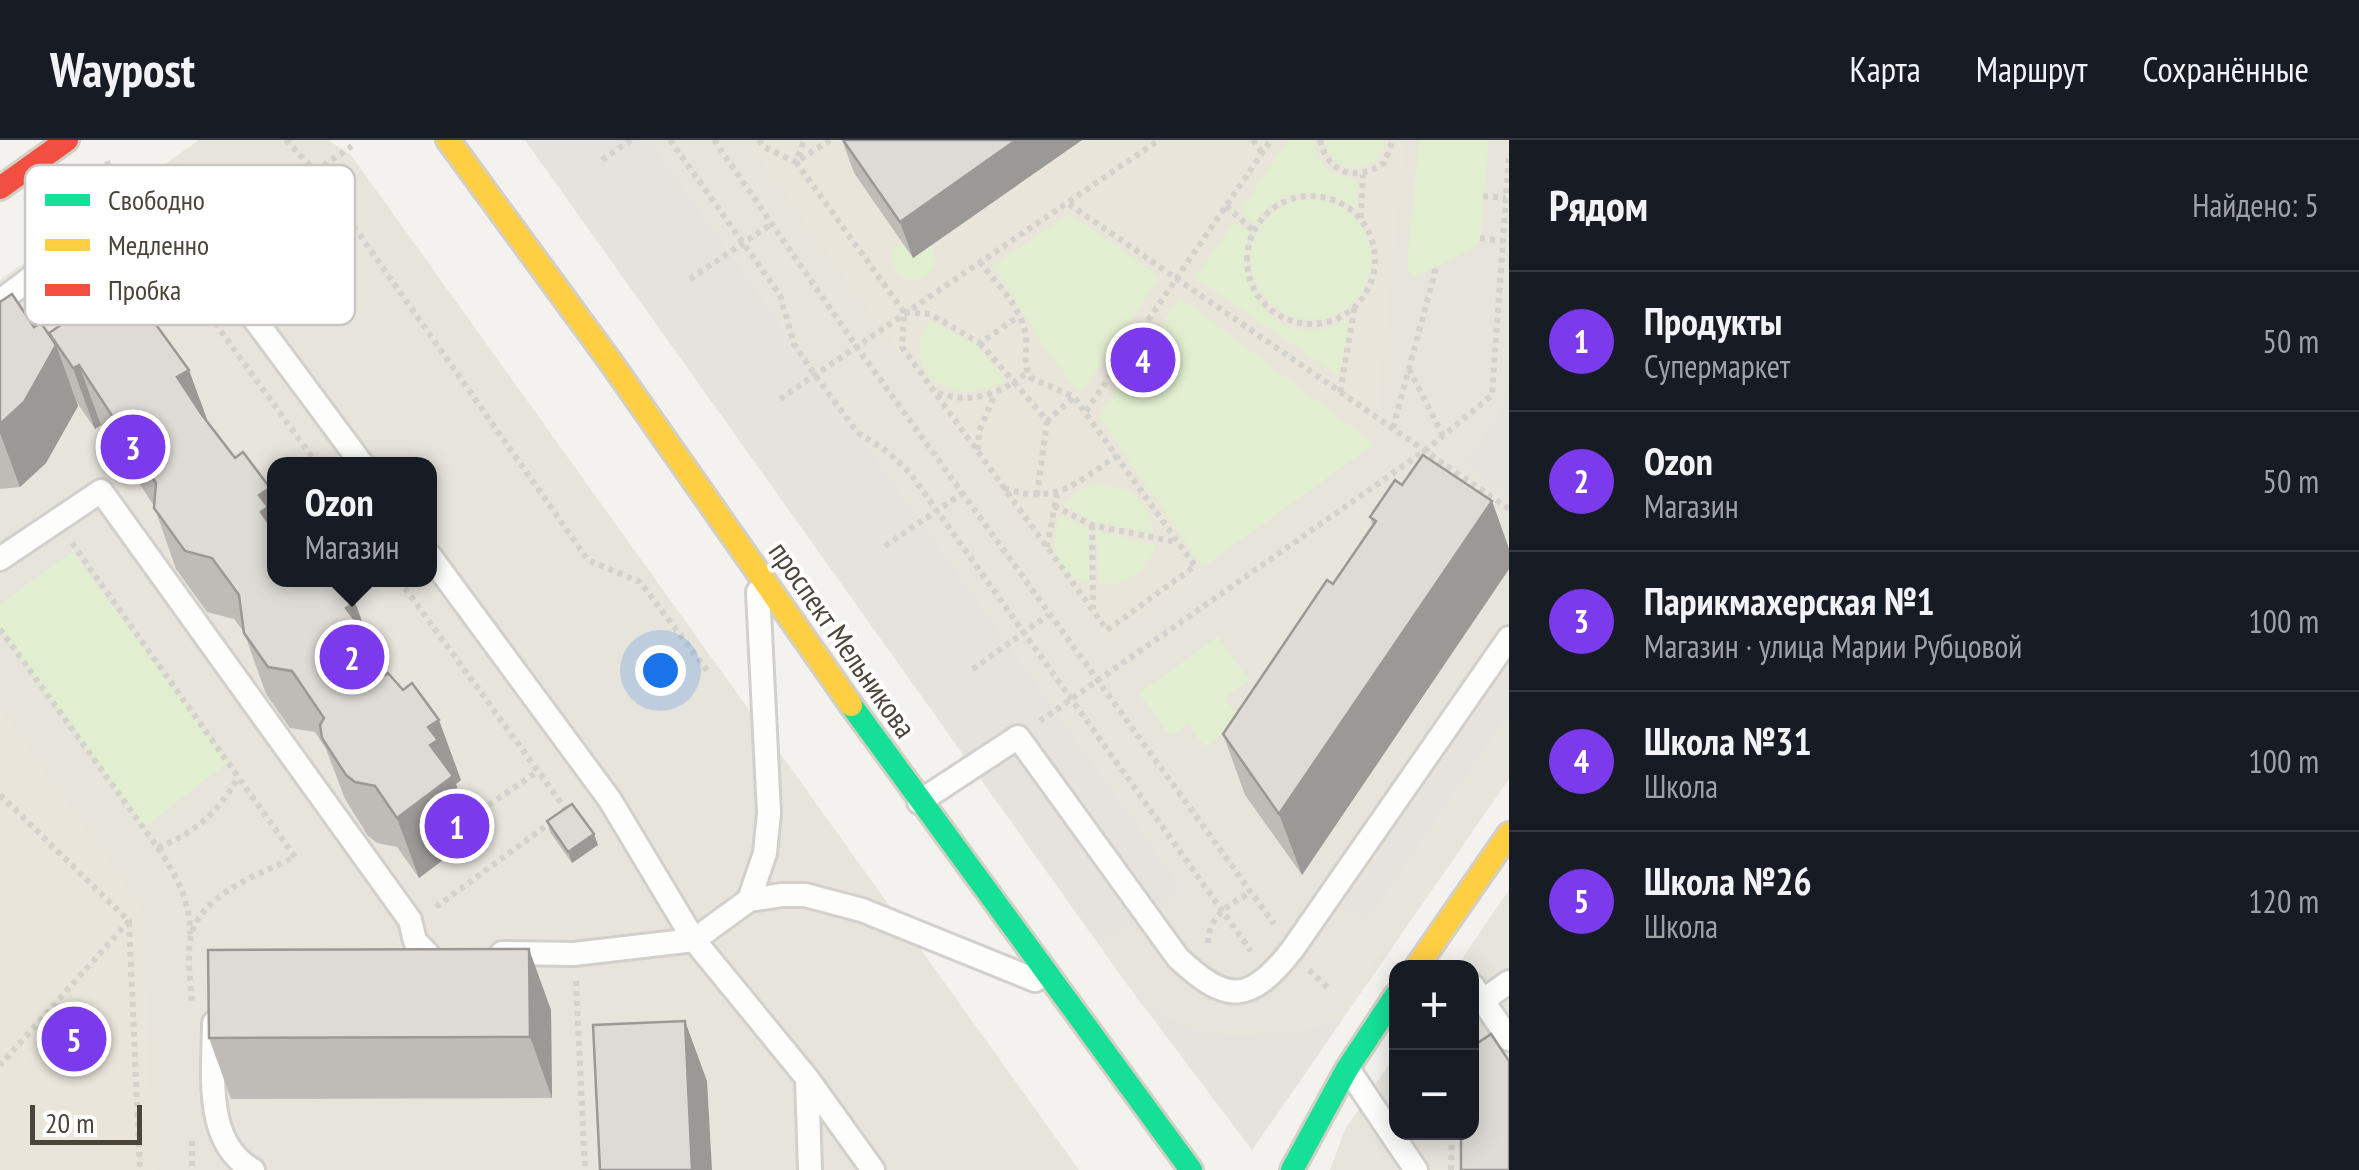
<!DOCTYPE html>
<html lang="ru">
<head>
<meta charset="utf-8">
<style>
  body { margin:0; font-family:"PT Sans Narrow",sans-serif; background:#20242c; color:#f1f3f6 }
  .controls { position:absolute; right:30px; bottom:30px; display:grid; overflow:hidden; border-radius:20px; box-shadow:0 5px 25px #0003 }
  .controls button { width:90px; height:90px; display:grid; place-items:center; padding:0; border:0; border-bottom:2px solid #363941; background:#171b24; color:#f1f3f6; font:50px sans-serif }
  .scale { position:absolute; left:30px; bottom:25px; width:112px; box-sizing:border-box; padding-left:10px; border:5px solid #4b4439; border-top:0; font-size:28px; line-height:35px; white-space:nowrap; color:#4b4439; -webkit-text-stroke:8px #fff; paint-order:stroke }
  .you { position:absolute; left:660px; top:530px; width:35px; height:35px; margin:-25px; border:8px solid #fff; border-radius:50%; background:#1a73e8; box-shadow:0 0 0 15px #1a73e833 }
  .badge { display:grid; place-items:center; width:65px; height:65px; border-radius:50%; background:#7c3aed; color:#fff; font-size:32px; font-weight:700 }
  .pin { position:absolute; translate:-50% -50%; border:5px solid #fff; box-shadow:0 2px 10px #0006 }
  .popup { position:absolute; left:267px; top:317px; width:170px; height:130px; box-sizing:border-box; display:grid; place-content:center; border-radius:20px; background:#171b24; filter:drop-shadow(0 2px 8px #0005); font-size:32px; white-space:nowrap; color:#9ea1a6 }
  .popup b { font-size:38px; color:#f1f3f6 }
  .popup::after { content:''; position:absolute; left:50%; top:100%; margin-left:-20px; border:20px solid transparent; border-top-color:#171b24 }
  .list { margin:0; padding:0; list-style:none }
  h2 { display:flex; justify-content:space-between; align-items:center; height:130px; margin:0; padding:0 40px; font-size:42px }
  h2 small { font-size:32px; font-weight:400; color:#9ea1a6 }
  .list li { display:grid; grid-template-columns:65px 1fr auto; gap:30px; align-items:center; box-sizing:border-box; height:140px; padding:0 40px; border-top:2px solid #363941 }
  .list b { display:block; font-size:38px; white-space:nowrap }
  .list p { margin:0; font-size:32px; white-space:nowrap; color:#9ea1a6 }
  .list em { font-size:32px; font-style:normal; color:#9ea1a6 }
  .map { position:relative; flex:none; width:1509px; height:1030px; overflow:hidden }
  header { display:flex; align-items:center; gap:60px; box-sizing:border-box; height:140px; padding:0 50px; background:#171b24; border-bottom:2px solid #363941 }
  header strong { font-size:48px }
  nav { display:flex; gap:55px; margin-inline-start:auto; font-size:35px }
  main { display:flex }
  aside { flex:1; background:#171b24 }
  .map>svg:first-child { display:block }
</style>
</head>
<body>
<header>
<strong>Waypost</strong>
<nav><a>Карта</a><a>Маршрут</a><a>Сохранённые</a></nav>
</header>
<main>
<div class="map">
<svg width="1509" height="1030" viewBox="0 0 1509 1030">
  <rect width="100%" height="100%" fill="#f4f2ee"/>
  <!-- residential -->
  <path fill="#e7e4dc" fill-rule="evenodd" d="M 199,0 L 328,0 L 351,15 L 1079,1030 L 0,1030 L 0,140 ZM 274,324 L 430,324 L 430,440 L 274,440 Z
    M 525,0 L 1509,0 L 1509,639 L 1252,1010 L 1126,843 Z
    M 1509,750 L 1509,1030 L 1330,1030 L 1345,989 L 1396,914 L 1396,992 L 1472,992 L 1472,828 L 1456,827 Z"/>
  <!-- education -->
  <path fill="#eae5da" d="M 747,0 L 1405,0 L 1374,304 L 1106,498 Z
    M 0,569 L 142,769 L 154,1030 L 0,1030 Z"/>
  <!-- green -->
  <path fill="#e1eecf" d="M 1288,0 L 1315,0 L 1317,15 L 1329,32 L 1359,40 L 1357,70 C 1325,45 1276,47 1254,84 L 1240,71 Z
    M 1325,0 L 1387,0 L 1379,18 C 1357,37 1331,28 1325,0 Z
    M 1419,0 L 1489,0 L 1480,98 L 1477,106 L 1419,136 L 1411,134 L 1407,126 Z
    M1251 119a60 60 0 1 1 120 0a60 60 0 1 1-120 0Z
    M 1070,74 L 1160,137 L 1080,254 L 1042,204 L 993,125 Z
    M 1235,81 L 1250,92 C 1232,157 1287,219 1351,177 L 1340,236 L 1195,138 Z
    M 901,100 L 913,118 L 932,105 L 936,123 C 925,149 894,144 891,116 Z
    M 1180,157 L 1374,304 L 1203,427 L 1099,277 Z
    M 930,180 L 976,205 L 1006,240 C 954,272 895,230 930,180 Z
    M 1096,345 C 1129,344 1150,360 1153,394 L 1091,381 L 1064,364 L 1081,349 Z
    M 1061,375 L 1089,389 L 1089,443 C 1056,435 1046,406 1061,375 Z
    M 1096,391 L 1156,405 C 1145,431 1129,446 1099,444 Z
    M 72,412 L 228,622 L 144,688 L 0,489 L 0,464 Z
    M 1218,497 L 1249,540 L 1225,558 L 1241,581 L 1205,607 L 1188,584 L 1170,596 L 1139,553 Z"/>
  <!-- parking -->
  <path fill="#e6e3df" d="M 525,0 L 649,0 L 1182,749 L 1099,804 Z
    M 1509,224 L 1509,357 L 1464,324 L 1506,262 Z
    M 1509,525 L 1509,573 L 1366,782 L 1344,767 Z
    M 1136,855 L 1171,879 L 1200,891 L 1231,896 L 1297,892 L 1343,879 L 1252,1010 Z"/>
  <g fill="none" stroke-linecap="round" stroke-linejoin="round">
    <defs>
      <path id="lane" d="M 0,161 C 33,138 108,72 146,73 C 162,74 176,82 189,91 L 362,324
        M 430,416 L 610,660 L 694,800 L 807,938 L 873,1030
        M 0,419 L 101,351 L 410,780 L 415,801 L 427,813
        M 919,662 L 1018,597 L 1178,818 C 1228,865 1250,863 1292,810 L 1509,498
        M 749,760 L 765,713 L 769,673 L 758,452
        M 502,813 L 574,814 L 694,800 L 749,760 L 782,755 L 805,755 L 862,770 L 1035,840
        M 1472,845 L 1509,899
        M 1482,861 L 1509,842
        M 214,883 C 214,932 203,1002 253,1030
        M 1348,929 L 1416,1030
        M 807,938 L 810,1030"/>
      <path id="fast" d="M 851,565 L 1191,1030
        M 1292,1030 L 1347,929 L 1396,855"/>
      <path id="slow" d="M 448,0 L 610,221 L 851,565
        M 1416,828 L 1509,694"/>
      <path id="jam" d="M 0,48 L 67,0"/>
    </defs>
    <!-- lane casing -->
    <use href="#lane" stroke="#d2d0cb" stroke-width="28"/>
    <!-- fast casing -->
    <use href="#fast" stroke="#d3cfc5" stroke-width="28"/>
    <!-- slow casing -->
    <use href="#slow" stroke="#d3cfc5" stroke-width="28"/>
    <!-- jam casing -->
    <use href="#jam" stroke="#d3cfc5" stroke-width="28"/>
    <!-- path -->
    <path stroke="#d3d2cc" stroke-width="6" stroke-dasharray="5 5" stroke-linecap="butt" d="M 286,0 L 315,31 L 588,420 L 640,442 L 710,534
      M 670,0 L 780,155 L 794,204 L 815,235 L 857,292 L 889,313 L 910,333 L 1251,811
      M 714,0 L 856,206 L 1274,784
      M 759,0 L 764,7 L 796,22 L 804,0
      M 830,0 L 796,22 L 904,172 L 902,207 L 1107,490 L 1195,426 L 1074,257 L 1031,238 C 1021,224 1029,208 1025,191 C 1019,165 996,143 980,122
      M 1253,0 L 1262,13
      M 1320,0 C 1327,33 1356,43 1384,23 L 1393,0
      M 602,20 L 631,0
      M 107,21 L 118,52
      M 315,31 L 352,6
      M 1483,56 L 1506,58
      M1247 120a64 64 0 1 1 128 0a64 64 0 1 1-128 0Z
      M 1069,64 L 1509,369
      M 1226,66 L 1254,91
      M 1361,78 L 1363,35
      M 1480,98 L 1503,101
      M 690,139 L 773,83
      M 905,172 L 930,174 L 980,203 L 1019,176
      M 215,183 L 317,324
      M 980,203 L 1014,242 L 1027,233
      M 1409,229 L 1443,296
      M 1340,252 L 1355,165
      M 938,253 C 966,262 989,258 1014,242 L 1047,281 L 1074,257
      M 780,259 L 1159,0
      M 1086,271 L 1271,0
      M 1393,288 L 1436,128
      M 978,310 L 979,292 L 994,256
      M 1004,348 C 1057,366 1075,343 1117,316
      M 1037,355 L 1047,281
      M 1054,366 L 1092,385 L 1176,402
      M 1092,385 L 1093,469
      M 72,403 L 295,717 C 259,734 196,756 190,801 C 187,821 191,844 192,864
      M 885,406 L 963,353
      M 1047,407 L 1057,355
      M 399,440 L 567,671 L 564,672
      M 0,489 L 163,715 C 179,742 190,762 190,794
      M 973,529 L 1048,475
      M 1040,581 L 1426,310 L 1492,255 L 1509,15
      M 0,655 L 129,781 L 0,925
      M 464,682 L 537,632
      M 158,708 C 198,690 215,675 239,637
      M 436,767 L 554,680
      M 129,782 L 140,1030
      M 1208,803 C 1209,775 1227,767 1249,753
      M 1309,830 L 1330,850
      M 576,841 L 585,1030
      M 192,1001 L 192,1030
      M 1451,1030 L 1452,992"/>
    <!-- lane -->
    <use href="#lane" stroke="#fdfdfc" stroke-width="22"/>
    <!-- fast -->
    <use href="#fast" stroke="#16e098" stroke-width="22"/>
    <!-- slow -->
    <use href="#slow" stroke="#ffcf43" stroke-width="22"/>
    <!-- jam -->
    <use href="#jam" stroke="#f24e42" stroke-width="22"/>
  </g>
  <!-- wall -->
  <path fill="#bfbcb8" d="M 842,0 L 1082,0 L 913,118 L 854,33 Z
    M 0,162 L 51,198 L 208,284 L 274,440 L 355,462 L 377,523 L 373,526 L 374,528 L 461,640 L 456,644 L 475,696 L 419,738 L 397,707 L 377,703 L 368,696 L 345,659 L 326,609 L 315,592 L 290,588 L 266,554 L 244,492 L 234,479 L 207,472 L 176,429 L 154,366 L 101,285 L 95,289 L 76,261 L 78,266 L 46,323 L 20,347 L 0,349 Z
    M 1402,345 L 1492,361 L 1509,409 L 1509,429 L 1302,735 L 1245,655 L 1223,594 L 1333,444 L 1373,386 L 1370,377 Z
    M 547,681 L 598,705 L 572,723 L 550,692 Z
    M 551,870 L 552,958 L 231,959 L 209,898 Z"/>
  <!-- shaded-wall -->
  <path fill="#9b9996" d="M 1016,0 L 1082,0 L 913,118 L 900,82 Z
    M 56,205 L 78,266 L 46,323 L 20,347 L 0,293 L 0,284 Z
    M 79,225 L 101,285 L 95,289 L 73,228 Z
    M 189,230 L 211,290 L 177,237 Z
    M 270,348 L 274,362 L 274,408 L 261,372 L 259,355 Z
    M 1492,361 L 1509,409 L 1509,429 L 1302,735 L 1279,674 Z
    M 355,462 L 377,523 L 373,526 L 347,490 L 346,468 Z
    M 439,580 L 461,640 L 456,644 L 475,696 L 419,738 L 397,678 L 430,605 L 428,587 Z
    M 594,694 L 598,705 L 572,723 L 568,712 Z
    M 529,809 L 551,870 L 552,958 L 530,897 Z
    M 685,881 L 707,941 L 712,1030 L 692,1030 Z"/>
  <!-- building -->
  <path fill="#dedbd6" stroke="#9b9996" stroke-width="2.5" d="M 843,0 L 1016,0 L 900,82 Z
    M 125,142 L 189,230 L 177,237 L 202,275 L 235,318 L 243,312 L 270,348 L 259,355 L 268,367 L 261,372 L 274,391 L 274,440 L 338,440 L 355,462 L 346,468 L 357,483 L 347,490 L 380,538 L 388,533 L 403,550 L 412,543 L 439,580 L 428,587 L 438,600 L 430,605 L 453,636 L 397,678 L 375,646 L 355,642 L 346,635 L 322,598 L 320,585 L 324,578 L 292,531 L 268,527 L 244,493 L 239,455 L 212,418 L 185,411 L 154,368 L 156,343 L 79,225 L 73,228 L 49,193 Z
    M 12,154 L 34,187 L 41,183 L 56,205 L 24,262 L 0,284 L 0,162 Z
    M 1423,315 L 1492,361 L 1279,674 L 1223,594 L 1327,440 L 1333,444 L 1376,381 L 1370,377 L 1395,340 L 1402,345 Z
    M 572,664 L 594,694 L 568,712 L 547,681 Z
    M 529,809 L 530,897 L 209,898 L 208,810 Z
    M 685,881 L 692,1030 L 600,1030 L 593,885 Z
    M 1491,894 L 1509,921 L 1509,1030 L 1461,1030 L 1461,992 L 1472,992 L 1472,907 Z"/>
  <g text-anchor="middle" stroke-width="8" stroke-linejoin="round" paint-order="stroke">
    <!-- street labels -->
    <g font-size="30" fill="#4b4439" stroke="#fff">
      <text transform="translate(842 500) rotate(55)" y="10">проспект Мельникова</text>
    </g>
  </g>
  <!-- legend -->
  <rect x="25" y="25" width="330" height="160" rx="15" fill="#fff" stroke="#c9c7c4" stroke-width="2.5"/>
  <rect x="45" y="54" width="45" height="12" fill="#16e098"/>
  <rect x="45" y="99" width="45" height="12" fill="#ffcf43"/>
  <rect x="45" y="144" width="45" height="12" fill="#f24e42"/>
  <g font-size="28" fill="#4b4439">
    <text x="108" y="70">Свободно</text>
    <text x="108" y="115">Медленно</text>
    <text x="108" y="160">Пробка</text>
  </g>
</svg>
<div class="controls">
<button>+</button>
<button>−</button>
</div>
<div class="scale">20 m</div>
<div class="you"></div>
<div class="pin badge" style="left:457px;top:686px">1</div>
<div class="pin badge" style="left:352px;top:517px">2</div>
<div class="popup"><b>Ozon</b>Магазин</div>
<div class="pin badge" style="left:133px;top:307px">3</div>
<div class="pin badge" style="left:1143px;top:220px">4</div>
<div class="pin badge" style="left:74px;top:899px">5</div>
</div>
<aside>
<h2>Рядом<small>Найдено: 5</small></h2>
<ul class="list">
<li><span class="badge">1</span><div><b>Продукты</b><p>Супермаркет</p></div><em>50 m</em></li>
<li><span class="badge">2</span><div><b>Ozon</b><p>Магазин</p></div><em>50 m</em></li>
<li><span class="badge">3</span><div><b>Парикмахерская №1</b><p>Магазин · улица Марии Рубцовой</p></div><em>100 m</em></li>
<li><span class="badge">4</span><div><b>Школа №31</b><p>Школа</p></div><em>100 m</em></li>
<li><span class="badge">5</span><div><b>Школа №26</b><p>Школа</p></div><em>120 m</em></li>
</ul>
</aside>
</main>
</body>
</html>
